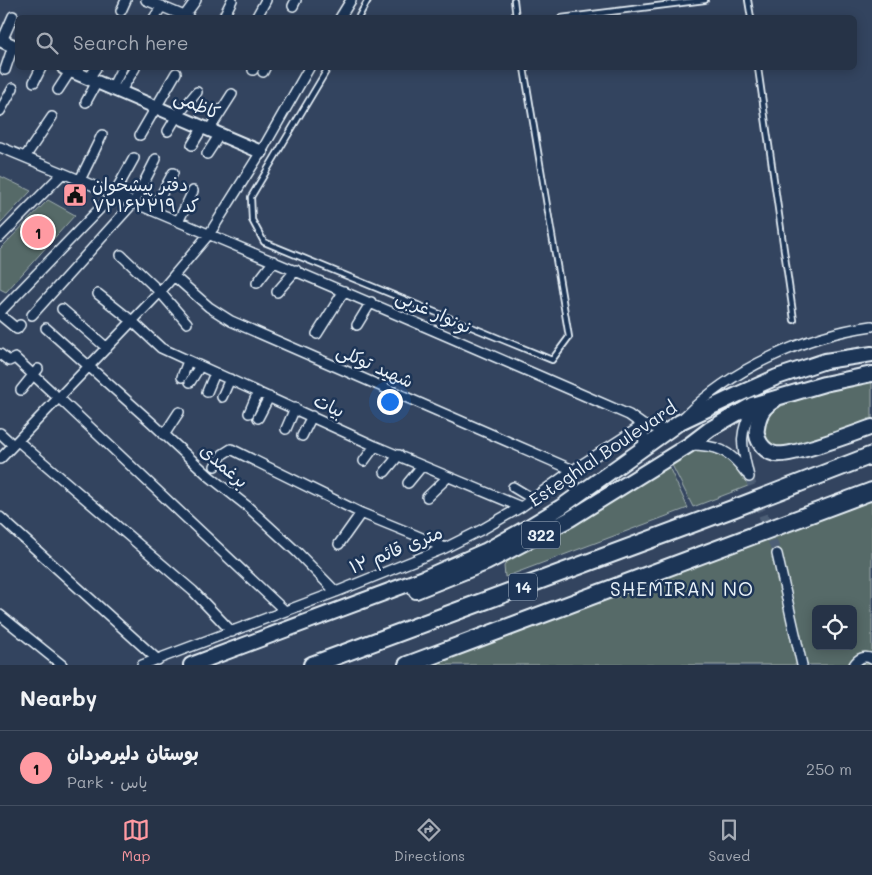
<!DOCTYPE html>
<html lang="en">
<head>
<meta charset="utf-8">
<style>
  body { margin:0; font-family:Mali,"Playpen Sans Arabic",sans-serif; background:#2e3b4e; color:#f1f3f6 }
  .controls { position:absolute; right:15px; bottom:15px; display:grid; overflow:hidden; border-radius:8px; box-shadow:0 2px 12px #0003 }
  .controls button { width:45px; height:45px; display:grid; place-items:center; padding:0; border:0; border-bottom:1px solid #424e60; background:#263347; color:#f1f3f6; font:25px sans-serif }
  .you { position:absolute; left:389px; top:401px; width:18px; height:18px; margin:-12px; border:4px solid #fff; border-radius:50%; background:#1a73e8; box-shadow:0 0 0 8px #1a73e833 }
  .badge { display:grid; place-items:center; width:32px; height:32px; border-radius:50%; background:#ff9aa2; color:#111; font-size:16px; font-weight:700 }
  .pin { position:absolute; translate:-50% -50%; border:2px solid #fff; box-shadow:0 1px 5px #0006 }
  .list { margin:0; padding:0; list-style:none }
  h2 { display:flex; justify-content:space-between; align-items:center; height:65px; margin:0; padding:0 20px; font-size:21px }
  h2 small { font-size:16px; font-weight:400; color:#a4aab4 }
  .list li { display:grid; grid-template-columns:32px 1fr auto; gap:15px; align-items:center; box-sizing:border-box; height:75px; padding:0 20px; border-top:1px solid #424e60 }
  .list b { display:block; font-size:19px; white-space:nowrap }
  .list p { margin:0; font-size:16px; white-space:nowrap; color:#a4aab4 }
  .list em { font-size:16px; font-style:normal; color:#a4aab4 }
  .icon { flex:none; width:28px; height:28px; fill:none; stroke:currentColor; stroke-width:2; stroke-linecap:round; stroke-linejoin:round }
  .map { position:relative; flex:none; width:872px; height:665px; overflow:hidden }
  .search { position:absolute; background:#263347; box-shadow:0 2px 12px #0003; left:15px; right:15px; top:15px; height:55px; display:flex; align-items:center; gap:12px; box-sizing:border-box; padding:0 18px; border-radius:8px; color:#a4aab4; font-size:19px }
  .sheet { height:140px; background:#263347 }
  nav { display:flex; justify-content:space-around; align-items:center; box-sizing:border-box; height:70px; border-top:1px solid #424e60; background:#263347; font-size:14px; color:#a4aab4 }
  nav a { display:grid; justify-items:center; gap:2px }
  nav .on { color:#ff9aa2 }
  .map>svg:first-child { display:block }
</style>
</head>
<body>
<div class="map">
<svg width="872" height="665" viewBox="0 0 872 665">
  <rect width="100%" height="100%" fill="#33445f"/>
  <filter id="ink" filterUnits="userSpaceOnUse"><feTurbulence type="fractalNoise" baseFrequency=".02" numOctaves="2"/><feDisplacementMap in="SourceGraphic" scale="10" xChannelSelector="R" yChannelSelector="G"/><feConvolveMatrix kernelMatrix="1 2 1 2 8 2 1 2 1" color-interpolation-filters="sRGB"/></filter>
  <g filter="url(#ink)">
    <!-- green -->
    <path fill="#576b67" stroke="#a0aeb0" fill-rule="evenodd" d="M 0,176 L 31,191 L 0,224 Z
      M 48,200 L 75,215 L 6,292 L 0,289 L 0,249 Z
      M 872,380 L 872,421 L 848,431 L 781,450 L 766,443 L 760,428 L 767,411 L 810,396 Z
      M 698,450 C 721,449 741,464 748,486 L 693,507 L 671,463 L 691,452 Z
      M 668,465 L 688,508 L 505,577 L 504,566 L 511,556 Z
      M 872,490 L 872,665 L 398,665 L 748,532 ZM 816,609 L 853,609 L 853,646 L 816,646 Z"/>
    <g fill="none" stroke-linecap="round" stroke-linejoin="round">
      <!-- street-tunnel -->
      <path stroke="#4e5e76" stroke-width="9" stroke-dasharray="9 4.5" stroke-linecap="butt" d="M 749,477 L 777,554"/>
      <defs>
        <path id="lane" d="M 514,0 L 516,18
          M 748,0 L 751,18
          M 358,18 L 368,0
          M 561,18 L 705,0
          M 328,68 L 251,197 L 252,220 L 264,242 L 552,360 L 569,337 L 524,68
          M 758,68 L 794,320"/>
        <path id="street" d="M 146,0 L 189,18
          M 293,6 L 296,0
          M 121,11 L 126,0
          M 154,18 L 162,6
          M 183,18 L 196,0
          M 223,18 L 232,0
          M 256,18 L 266,0
          M 340,18 L 351,0
          M 2,41 L 13,16
          M 5,70 L 13,46
          M 253,70 L 254,68
          M 263,72 L 265,68
          M 89,78 L 96,68
          M 34,82 L 41,68
          M 112,88 L 122,68
          M 58,90 L 71,70
          M 120,92 L 135,68
          M 86,102 L 97,82
          M 0,111 L 13,88
          M 209,130 L 232,94
          M 168,131 L 177,116 L 197,92
          M 140,135 L 176,73
          M 192,145 L 203,127
          M 0,147 C 211,234 420,324 629,415 L 643,425 L 667,430
          M 207,154 L 220,134
          M 25,157 L 52,117
          M 80,180 L 102,135
          M 153,210 L 173,173
          M 179,220 L 193,191
          M 0,237 L 63,173
          M 121,255 L 160,292 L 187,323
          M 174,276 L 209,307 L 231,321 L 573,470
          M 257,283 L 274,261
          M 277,292 L 296,270
          M 98,294 L 132,321 L 161,348 L 375,446 L 521,507
          M 62,309 L 107,348
          M 0,312 L 114,194 L 134,158
          M 0,315 L 17,329 L 20,325
          M 32,315 L 134,202 L 156,159
          M 357,325 L 371,302
          M 46,328 L 151,422 L 209,476 L 247,506 L 298,553 L 336,592
          M 317,334 L 344,291
          M 0,354 L 9,361 L 15,358 L 54,394
          M 182,377 L 188,361
          M 190,382 L 200,366
          M 21,390 L 38,369
          M 207,392 L 215,373
          M 222,397 L 230,379
          M 59,398 L 285,611
          M 249,413 L 258,392
          M 684,417 C 731,369 806,335 872,326
          M 258,418 L 269,397
          M 643,425 L 644,447
          M 286,429 L 295,408
          M 0,433 L 13,445
          M 164,435 L 179,412
          M 302,436 L 312,416
          M 18,441 L 193,591 L 232,632
          M 689,445 C 717,445 730,450 746,473
          M 0,459 L 160,292 L 210,233 L 261,152 L 309,68
          M 364,461 L 375,446
          M 215,466 L 223,454 L 231,449 L 361,513 L 415,535 L 445,548
          M 385,472 L 399,455
          M 749,477 C 742,447 737,435 754,406
          M 408,483 L 422,466
          M 513,487 L 533,499
          M 427,497 L 448,477
          M 0,517 L 158,660
          M 339,544 L 361,513
          M 777,554 L 802,665
          M 0,615 L 62,665
          M 142,665 L 336,592 L 445,548 L 483,529 L 521,507 L 573,470 L 643,425
          M 854,665 C 858,658 865,655 872,659"/>
        <path id="secondary" d="M 0,40 L 18,48
          M 64,68 L 261,152"/>
        <path id="primary" d="M 775,400 C 763,407 759,414 757,428 C 755,439 763,451 775,454 C 792,457 853,434 872,427
          M 416,591 L 486,563 L 570,519 L 689,445 L 710,429 L 752,405 L 824,384 L 872,374
          M 191,665 L 424,578 L 485,551 L 530,526 L 561,507 L 680,422 L 739,394 L 777,377 L 825,361 L 872,354"/>
        <path id="highway" d="M 312,665 L 735,508 L 872,455
          M 407,665 L 872,491"/>
      </defs>
      <!-- lane casing -->
      <use href="#lane" stroke="#e8f1f8" stroke-width="8"/>
      <!-- street casing -->
      <use href="#street" stroke="#e8f1f8" stroke-width="12"/>
      <!-- secondary casing -->
      <use href="#secondary" stroke="#e8f1f8" stroke-width="16"/>
      <!-- primary casing -->
      <use href="#primary" stroke="#e8f1f8" stroke-width="18"/>
      <!-- highway casing -->
      <use href="#highway" stroke="#e8f1f8" stroke-width="20"/>
      <!-- lane -->
      <use href="#lane" stroke="#1d3557" stroke-width="4.5"/>
      <!-- street -->
      <use href="#street" stroke="#1d3557" stroke-width="9"/>
      <!-- secondary -->
      <use href="#secondary" stroke="#1d3557" stroke-width="12"/>
      <!-- primary -->
      <use href="#primary" stroke="#1d3557" stroke-width="14"/>
      <!-- highway -->
      <use href="#highway" stroke="#1d3557" stroke-width="16"/>
    </g>
  </g>
  <!-- icons -->
  <defs>
    <symbol id="civic-square" viewBox="-11 -11 22 22"><rect x="-9" y="-9" width="18" height="18" rx="4" fill="#ff9aa2" stroke="#1d3557"/><path d="M-.6-6.5H3V-4.5H.6V-3L4-1V1h2V6H-6V1h2V-1L-.6-3ZM-1.2 2.5V6h2.4V2.5Z" fill="#111"/></symbol>
  </defs>
  <g fill-rule="evenodd">
    <use href="#civic-square" x="61" y="181" width="28" height="28"/>
  </g>
  <g text-anchor="middle" stroke-width="5" stroke-linejoin="round" paint-order="stroke">
    <!-- shield labels -->
    <g fill="#1d3557" stroke="#abb9c8" stroke-width="1">
      <rect x="522" y="521.5" width="38" height="27" rx="4"/>
      <rect x="509" y="573.5" width="28" height="27" rx="4"/>
    </g>
    <g font-size="16" font-weight="bold" fill="#e8f1f8">
      <text x="541" y="541">322</text>
      <text x="523" y="593">14</text>
    </g>
    <!-- street labels -->
    <g font-size="18" fill="#e8f1f8" stroke="#1d3557">
      <text transform="translate(197 105) rotate(23)" y="6">کاظمی</text>
      <text transform="translate(434 312) rotate(24)" y="6">نونوار غربی</text>
      <text transform="translate(375 366) rotate(24)" y="6">شهید توکلی</text>
      <text transform="translate(329 406) rotate(25)" y="6">بیات</text>
      <text transform="translate(603 454) rotate(-34)" y="6">Esteghlal Boulevard</text>
      <text transform="translate(224 466) rotate(41)" y="6">برغمدی</text>
      <text transform="translate(396 550) rotate(-22)" y="6">۱۲ متری قائم</text>
    </g>
    <!-- poi labels -->
    <g font-size="18" fill="#e8f1f8" stroke="#1d3557" text-anchor="start">
      <text x="92" y="191">دفتر پیشخوان<tspan x="92" dy="21">کد ۷۲۱۶۲۲۱۹</tspan></text>
    </g>
    <!-- neighbourhood labels -->
    <g font-size="19" letter-spacing="1" fill="#e8f1f8" stroke="#1d3557">
      <text x="682" y="596">SHEMIRAN NO</text>
    </g>
  </g>
</svg>
<div class="controls">
<button><svg class="icon" aria-label="locate" viewBox="0 0 24 24"><circle cx="12" cy="12" r="6"/><path d="M12 2v4M12 18v4M2 12h4M18 12h4"/></svg></button>
</div>
<div class="you"></div>
<div class="pin badge" style="left:38px;top:232px">1</div>
<div class="search"><svg class="icon" aria-label="search" viewBox="0 0 24 24"><circle cx="10" cy="10" r="6"/><path d="M15 15l6 6"/></svg>Search here</div>
</div>
<section class="sheet">
<h2>Nearby<small></small></h2>
<ul class="list">
<li><span class="badge">1</span><div><b>بوستان دلیرمردان</b><p>Park · یاس</p></div><em>250 m</em></li>
</ul>
</section>
<nav>
<a class="on"><svg class="icon" aria-label="map" viewBox="0 0 24 24"><path d="M3 6l6-2 6 2 6-2v14l-6 2-6-2-6 2zM9 4v14M15 6v14"/></svg>Map</a>
<a><svg class="icon" aria-label="directions" viewBox="0 0 24 24"><path d="M12 3l9 9-9 9-9-9zM9 14v-3h6M13 9l2 2-2 2"/></svg>Directions</a>
<a><svg class="icon" aria-label="saved" viewBox="0 0 24 24"><path d="M7 4h10v16l-5-4-5 4z"/></svg>Saved</a>
</nav>
</body>
</html>
